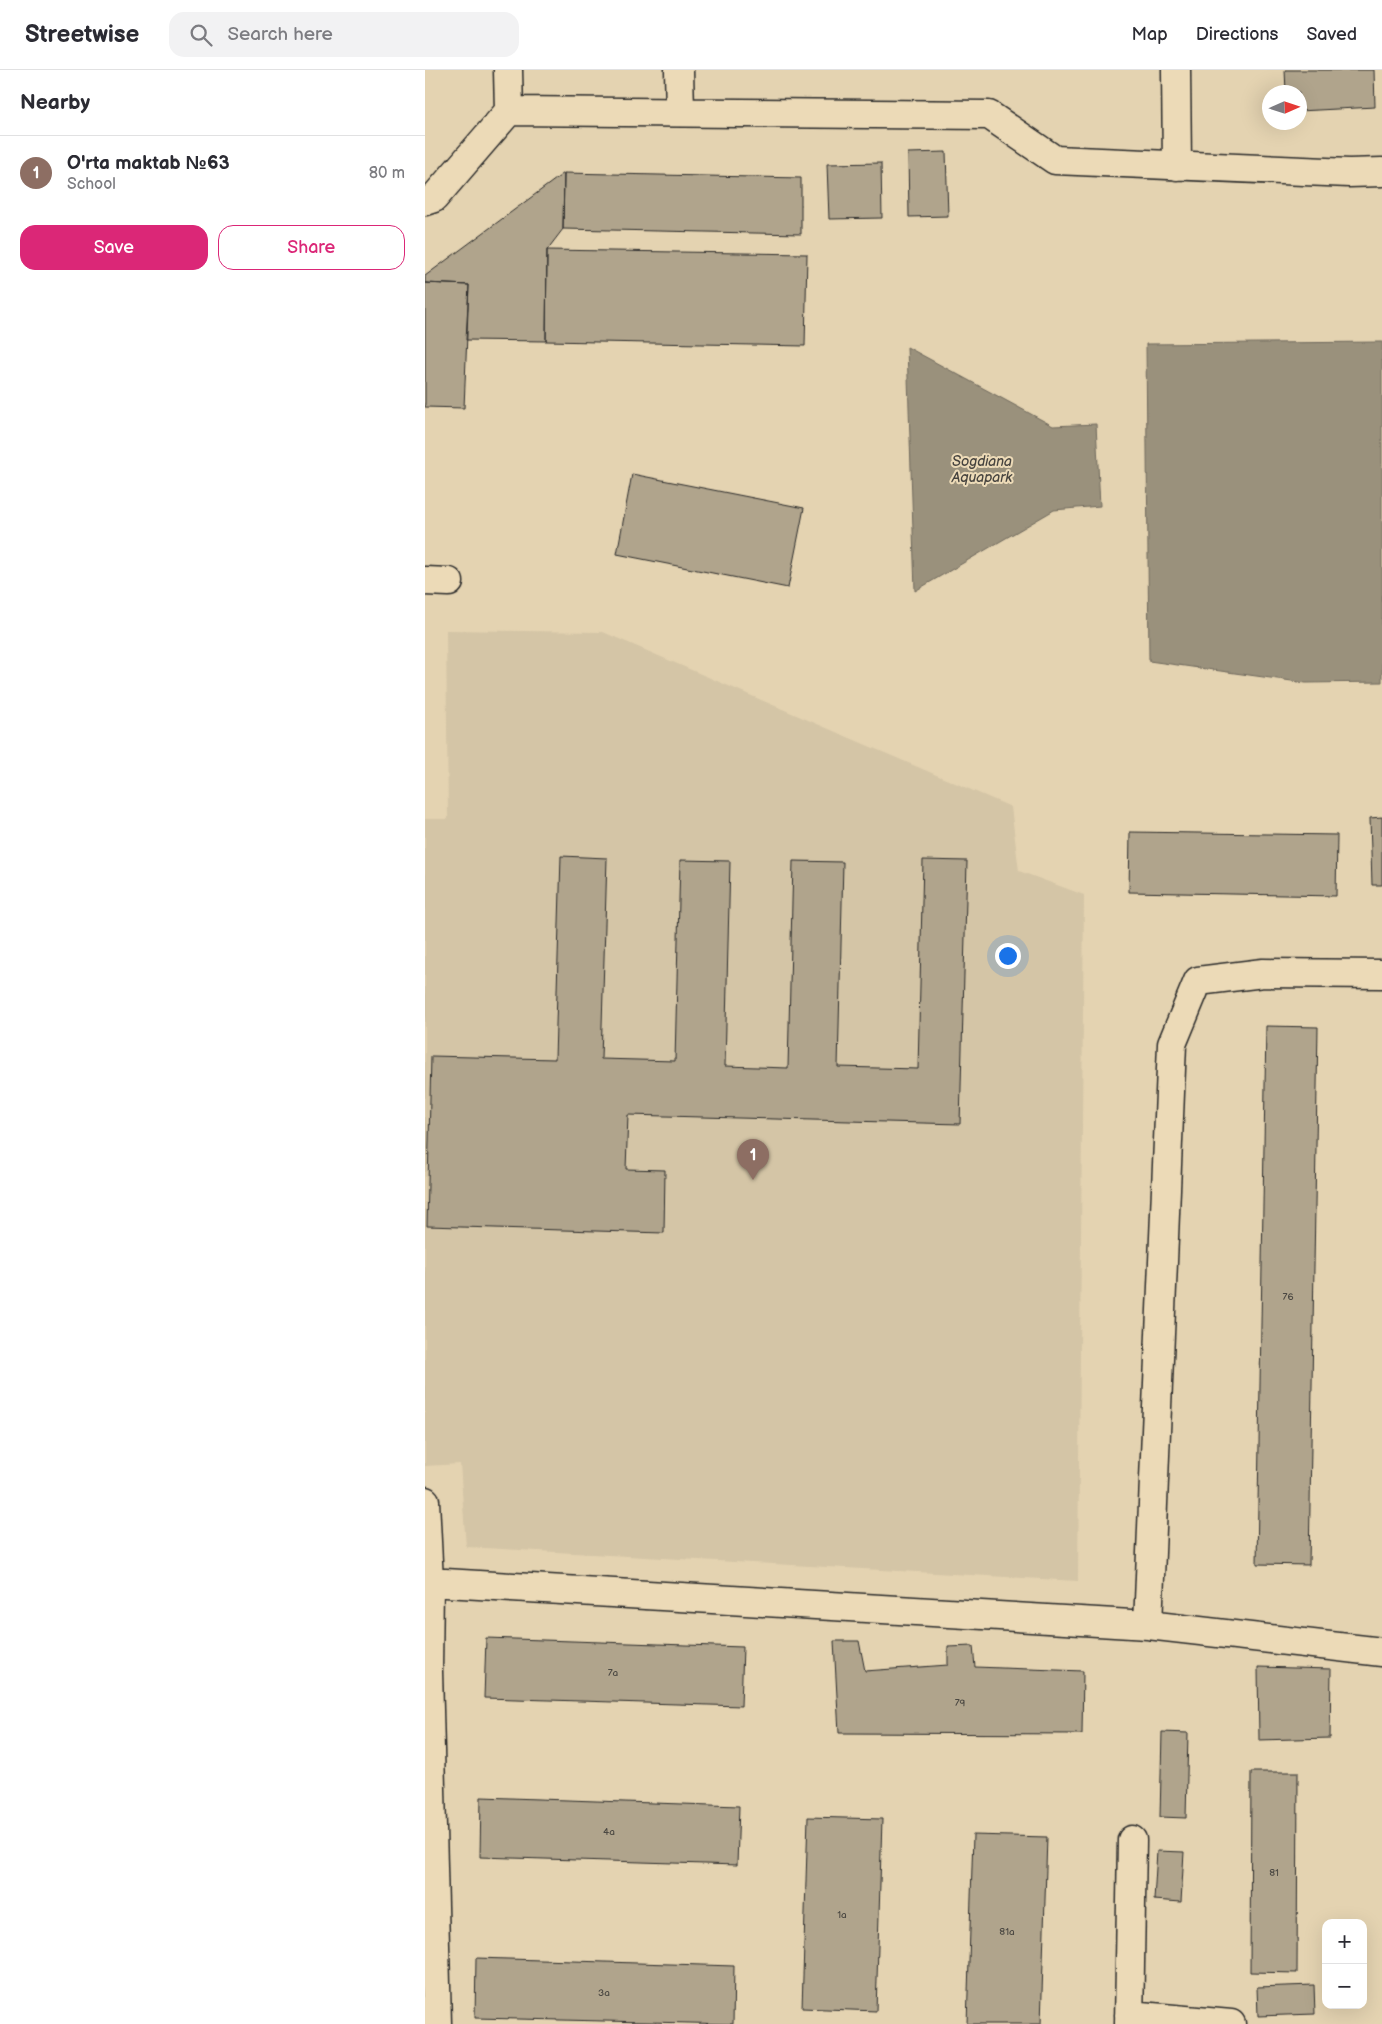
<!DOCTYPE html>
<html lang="en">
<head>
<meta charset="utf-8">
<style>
  body { margin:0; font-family:"Balsamiq Sans",sans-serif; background:#f2f2f3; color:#2b2b33 }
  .controls { position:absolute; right:15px; bottom:15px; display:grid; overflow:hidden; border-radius:10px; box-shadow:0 5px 20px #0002 }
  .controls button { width:45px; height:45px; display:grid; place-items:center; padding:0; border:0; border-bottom:1px solid #e1e1e2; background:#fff; color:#2b2b33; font:25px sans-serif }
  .compass { position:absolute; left:837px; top:15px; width:45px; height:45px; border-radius:50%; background:#fff; box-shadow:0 5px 20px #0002; rotate:87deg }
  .you { position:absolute; left:582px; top:885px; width:18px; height:18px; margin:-12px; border:4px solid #fff; border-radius:50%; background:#1a73e8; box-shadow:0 0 0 8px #1a73e833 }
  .badge { display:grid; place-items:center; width:32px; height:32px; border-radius:50%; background:#db2777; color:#fff; font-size:16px; font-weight:700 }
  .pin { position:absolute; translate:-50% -41px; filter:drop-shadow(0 1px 2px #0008) }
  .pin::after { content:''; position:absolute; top:26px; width:18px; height:15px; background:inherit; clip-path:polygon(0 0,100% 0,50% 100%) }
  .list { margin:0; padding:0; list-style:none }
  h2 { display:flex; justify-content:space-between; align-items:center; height:65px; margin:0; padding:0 20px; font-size:21px }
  h2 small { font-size:16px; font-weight:400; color:#7c7c81 }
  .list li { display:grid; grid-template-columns:32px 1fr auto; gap:15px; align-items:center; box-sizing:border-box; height:75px; padding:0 20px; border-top:1px solid #e1e1e2 }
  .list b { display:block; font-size:19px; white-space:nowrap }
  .list p { margin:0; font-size:16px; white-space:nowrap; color:#7c7c81 }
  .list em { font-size:16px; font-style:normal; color:#7c7c81 }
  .actions { display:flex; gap:10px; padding:15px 20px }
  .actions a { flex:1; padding:11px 0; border:1px solid #db2777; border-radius:15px; text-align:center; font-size:18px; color:#db2777 }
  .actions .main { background:#db2777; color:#fff }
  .icon { flex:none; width:28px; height:28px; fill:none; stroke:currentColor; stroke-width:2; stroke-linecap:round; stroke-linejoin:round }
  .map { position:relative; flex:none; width:957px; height:1954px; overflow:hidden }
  header { display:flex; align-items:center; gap:30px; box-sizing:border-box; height:70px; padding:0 25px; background:#fff; border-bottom:1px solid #e1e1e2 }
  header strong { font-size:24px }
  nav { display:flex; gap:28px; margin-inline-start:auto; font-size:18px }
  .search { width:350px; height:45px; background:#f2f2f3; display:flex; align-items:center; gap:12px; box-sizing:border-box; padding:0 18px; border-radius:15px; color:#7c7c81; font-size:19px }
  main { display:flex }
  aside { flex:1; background:#fff }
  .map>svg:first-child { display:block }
</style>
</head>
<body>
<header>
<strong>Streetwise</strong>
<div class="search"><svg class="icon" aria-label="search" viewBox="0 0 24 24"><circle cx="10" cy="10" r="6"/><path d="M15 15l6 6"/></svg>Search here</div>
<nav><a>Map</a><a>Directions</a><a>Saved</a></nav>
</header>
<main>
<aside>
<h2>Nearby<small></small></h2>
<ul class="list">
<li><span class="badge" style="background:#8d6e63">1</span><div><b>O'rta maktab №63</b><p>School</p></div><em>80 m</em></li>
</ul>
<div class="actions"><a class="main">Save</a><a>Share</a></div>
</aside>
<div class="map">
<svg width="957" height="1954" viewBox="0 0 957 1954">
  <rect width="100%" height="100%" fill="#e4d3b1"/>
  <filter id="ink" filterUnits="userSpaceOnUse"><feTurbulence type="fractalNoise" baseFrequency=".02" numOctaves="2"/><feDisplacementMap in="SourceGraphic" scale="10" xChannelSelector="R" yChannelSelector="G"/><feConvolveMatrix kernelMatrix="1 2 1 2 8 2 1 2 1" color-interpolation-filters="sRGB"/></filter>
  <g filter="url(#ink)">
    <!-- built -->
    <path fill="#d4c5a6" d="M 21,560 L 178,562 L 586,737 L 594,801 L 659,825 L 653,1511 L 41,1477 L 35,1394 L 0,1396 L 0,749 L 23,749 Z"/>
    <!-- water -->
    <path fill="#9a917c" stroke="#6e685c" d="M 957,272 L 957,612 L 881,613 L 724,591 L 721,274 Z
      M 482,277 L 628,356 L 671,354 L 675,436 L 629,440 L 490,521 Z"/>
    <!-- building -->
    <path fill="#b0a48c" stroke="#2b2b2b" d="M 860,0 L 949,0 L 950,37 L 874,41 L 874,22 L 861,22 Z
      M 521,82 L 523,146 L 484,147 L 483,83 Z
      M 456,93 L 457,148 L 404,149 L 402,94 Z
      M 139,103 L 376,108 L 376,164 L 138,159 Z
      M 139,103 L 138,159 L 122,180 L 121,271 L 41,270 L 44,215 L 0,213 L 0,206 Z
      M 122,180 L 382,184 L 380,276 L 121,271 Z
      M 0,213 L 44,215 L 39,338 L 0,337 Z
      M 207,404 L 379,438 L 363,518 L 192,484 Z
      M 957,747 L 957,815 L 947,815 L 945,748 Z
      M 705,762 L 912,765 L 911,826 L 704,822 Z
      M 136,786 L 182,788 L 176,989 L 250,991 L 255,790 L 305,791 L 300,996 L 363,998 L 368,791 L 418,792 L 413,997 L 493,999 L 498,790 L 542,791 L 535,1054 L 203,1045 L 201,1099 L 240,1100 L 239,1163 L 2,1156 L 6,986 L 130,989 Z
      M 841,956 L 893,957 L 884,1495 L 832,1494 Z
      M 61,1568 L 318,1577 L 316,1636 L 59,1628 Z
      M 409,1571 L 434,1571 L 440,1601 L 523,1595 L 523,1577 L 548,1576 L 550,1597 L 658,1601 L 657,1664 L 414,1663 Z
      M 833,1597 L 906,1599 L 905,1668 L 834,1670 Z
      M 737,1662 L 763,1663 L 761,1748 L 735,1747 Z
      M 826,1702 L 873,1702 L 872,1903 L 825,1902 Z
      M 56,1727 L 314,1736 L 312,1795 L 55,1787 Z
      M 383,1747 L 457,1749 L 451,1941 L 377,1938 Z
      M 548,1765 L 622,1767 L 616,1954 L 542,1954 Z
      M 732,1781 L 759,1782 L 756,1832 L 729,1830 Z
      M 51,1888 L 309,1896 L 308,1954 L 50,1948 Z
      M 889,1915 L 890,1944 L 833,1946 L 832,1917 Z"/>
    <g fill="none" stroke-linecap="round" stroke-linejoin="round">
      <defs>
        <path id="minor" d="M 254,0 L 255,42
          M 751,0 L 752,96
          M 84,41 L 564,45 L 630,90 L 924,103 L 957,102
          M 0,131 L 9,128 L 84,41 L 83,0
          M 0,511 L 24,512
          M 0,1431 L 4,1512 L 3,1601 L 12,1954
          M 4,1512 L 723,1555 L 957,1582
          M 723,1555 L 747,974 L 773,911 L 838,903 L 957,904
          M 704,1945 L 806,1954
          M 704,1954 L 707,1770"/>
      </defs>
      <!-- minor casing -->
      <use href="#minor" stroke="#2b2b2b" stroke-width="31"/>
      <!-- minor -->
      <use href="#minor" stroke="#ecdab7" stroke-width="28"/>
    </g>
  </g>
  <g text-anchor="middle" stroke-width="4" stroke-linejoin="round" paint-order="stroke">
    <!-- number labels -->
    <g font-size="10" fill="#4c4943">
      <text x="863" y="1230">76</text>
      <text x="188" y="1606">7a</text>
      <text x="535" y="1636">79</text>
      <text x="184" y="1765">4a</text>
      <text x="849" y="1806">81</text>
      <text x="417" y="1848">1a</text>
      <text x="582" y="1865">81a</text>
      <text x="179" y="1926">3a</text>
    </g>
    <!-- water labels -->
    <g font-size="14" font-style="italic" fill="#47443f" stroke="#ecdab7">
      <text x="557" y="396">Sogdiana<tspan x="557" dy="16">Aquapark</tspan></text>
    </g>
  </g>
</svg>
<div class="controls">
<button>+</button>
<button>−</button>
</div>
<svg class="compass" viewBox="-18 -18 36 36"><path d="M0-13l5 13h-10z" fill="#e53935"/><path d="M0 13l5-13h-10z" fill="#7c7c81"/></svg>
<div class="you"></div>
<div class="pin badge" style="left:328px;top:1110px;background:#8d6e63">1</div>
</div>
</main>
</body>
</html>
